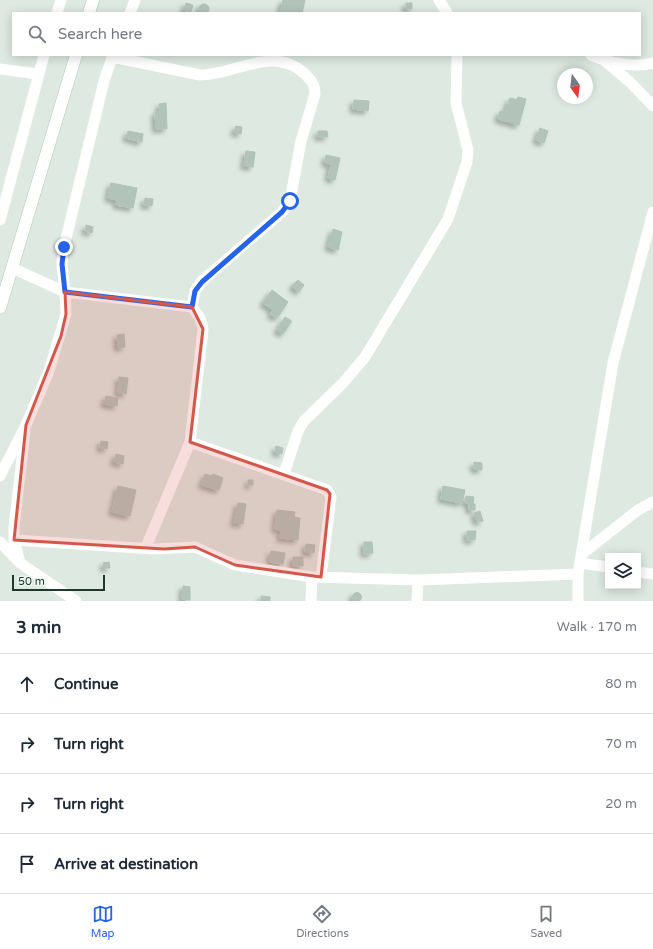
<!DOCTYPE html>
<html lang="en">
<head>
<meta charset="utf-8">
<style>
  body { margin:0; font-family:"Varela Round",sans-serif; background:#f2f2f3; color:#1f2937 }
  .controls { position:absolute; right:12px; bottom:12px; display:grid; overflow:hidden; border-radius:0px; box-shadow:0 2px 10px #0003 }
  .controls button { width:36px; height:36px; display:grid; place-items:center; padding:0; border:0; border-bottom:1px solid #e0e1e3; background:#fff; color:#1f2937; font:20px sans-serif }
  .compass { position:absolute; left:557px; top:68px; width:36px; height:36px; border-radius:50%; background:#fff; box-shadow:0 2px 10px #0003; rotate:166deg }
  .scale { position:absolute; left:12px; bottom:10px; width:93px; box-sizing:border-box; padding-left:4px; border:2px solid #1e382d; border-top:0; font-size:11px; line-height:14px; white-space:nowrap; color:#1e382d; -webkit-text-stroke:3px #edf6f0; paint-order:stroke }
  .stop { position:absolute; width:12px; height:12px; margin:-9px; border:3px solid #2563eb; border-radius:50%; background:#fff }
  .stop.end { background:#2563eb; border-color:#fff; box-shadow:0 1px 4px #0008 }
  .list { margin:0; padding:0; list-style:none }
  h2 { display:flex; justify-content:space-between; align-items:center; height:52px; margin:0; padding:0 16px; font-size:17px }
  h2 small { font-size:13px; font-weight:400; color:#747a83 }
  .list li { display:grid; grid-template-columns:26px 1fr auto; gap:12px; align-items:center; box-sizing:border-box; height:60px; padding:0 16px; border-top:1px solid #e0e1e3 }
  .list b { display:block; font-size:15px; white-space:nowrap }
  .list em { font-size:13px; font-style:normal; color:#747a83 }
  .icon { flex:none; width:22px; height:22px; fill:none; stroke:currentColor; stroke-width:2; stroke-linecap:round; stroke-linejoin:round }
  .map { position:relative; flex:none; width:653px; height:601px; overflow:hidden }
  .search { position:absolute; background:#fff; box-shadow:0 2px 10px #0003; left:12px; right:12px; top:12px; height:44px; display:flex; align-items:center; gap:10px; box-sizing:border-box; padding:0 14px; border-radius:0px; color:#747a83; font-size:15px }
  .sheet { height:292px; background:#fff }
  nav { display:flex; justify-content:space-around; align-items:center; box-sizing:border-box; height:56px; border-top:1px solid #e0e1e3; background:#fff; font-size:11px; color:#747a83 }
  nav a { display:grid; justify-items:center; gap:2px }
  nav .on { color:#2563eb }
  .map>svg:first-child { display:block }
</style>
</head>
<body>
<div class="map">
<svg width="653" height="601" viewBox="0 0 653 601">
  <defs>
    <filter id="shadow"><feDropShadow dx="-3.5" dy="3.5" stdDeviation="2" flood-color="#0004"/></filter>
  </defs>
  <rect width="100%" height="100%" fill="#dde9e1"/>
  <!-- building -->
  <path fill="#b2c4ba" stroke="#afc3b7" filter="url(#shadow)" d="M 283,0 L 305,0 L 302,13 L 280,13 Z
    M 186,3 L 193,5 L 191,12 L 184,10 Z
    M 406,3 L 412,3 L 412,9 L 406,9 Z
    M199 9a5 5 0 1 1 10 0a5 5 0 1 1-10 0Z
    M 518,97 L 526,99 L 519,125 L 498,119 L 500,111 L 505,112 L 510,98 L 517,100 Z
    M 354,100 L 369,101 L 368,111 L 353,109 Z
    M 166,103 L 167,129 L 156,129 L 155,112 L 160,112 L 159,104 Z
    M 236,126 L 242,127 L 241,134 L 234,132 Z
    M 540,128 L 548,131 L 544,143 L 536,140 Z
    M 128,131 L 143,134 L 142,142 L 126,138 Z
    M 318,131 L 327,131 L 328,137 L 318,137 Z
    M 246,151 L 255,152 L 253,167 L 244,166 Z
    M 326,155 L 340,158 L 335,180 L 328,178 L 331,164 L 325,163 Z
    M 111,183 L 137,188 L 133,208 L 116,205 L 117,200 L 108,198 Z
    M 145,198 L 153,199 L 152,206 L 144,205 Z
    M 86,225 L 93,227 L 92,233 L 85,231 Z
    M 333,229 L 342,232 L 338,250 L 328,247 Z
    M 298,280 L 304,285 L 299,292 L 292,286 Z
    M 272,290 L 288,302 L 277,318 L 270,314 L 273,310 L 263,303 Z
    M 285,317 L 292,321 L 283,334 L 277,330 Z
    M 124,334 L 125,347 L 118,348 L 117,335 Z
    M 119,377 L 128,378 L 126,394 L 118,393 Z
    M 106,396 L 118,398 L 117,406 L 104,404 Z
    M 101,441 L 108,442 L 107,449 L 100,448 Z
    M 276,446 L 283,448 L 282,454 L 275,452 Z
    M 116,454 L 124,456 L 123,464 L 114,462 Z
    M 474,462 L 482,463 L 482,470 L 474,469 Z
    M 205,474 L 212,476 L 213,474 L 223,478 L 219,490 L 202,485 Z
    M 248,480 L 253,480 L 253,485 L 248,485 Z
    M 118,486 L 136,490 L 130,516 L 112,512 Z
    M 443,486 L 465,490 L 462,503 L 441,499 Z
    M 466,496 L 474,497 L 473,504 L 465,503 Z
    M 238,503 L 246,504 L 243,524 L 234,523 Z
    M 469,504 L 475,504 L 475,510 L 469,510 Z
    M 277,510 L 295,512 L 294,517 L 300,518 L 298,540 L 280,538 L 281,530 L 275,529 Z
    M 480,511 L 483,521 L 477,522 L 474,513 Z
    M 467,531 L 476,531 L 475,540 L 467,540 Z
    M 364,542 L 372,542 L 373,553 L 364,554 Z
    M 306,544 L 315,545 L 314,553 L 305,552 Z
    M 271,551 L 285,553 L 283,564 L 270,562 Z
    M 293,557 L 303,557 L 303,566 L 293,566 Z
    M 109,562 L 110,568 L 104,568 L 103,563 Z
    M 183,586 L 190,587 L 190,600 L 182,599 Z
    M352.5 597a4.5 4.5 0 1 1 9 0a4.5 4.5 0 1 1-9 0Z
    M 261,596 L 270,597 L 270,601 L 261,601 Z"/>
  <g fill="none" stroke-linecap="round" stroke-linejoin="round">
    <defs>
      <path id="secondary" d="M 89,13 L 93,0
        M 0,308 L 76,55"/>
    </defs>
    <!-- secondary casing -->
    <use href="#secondary" stroke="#b0c9bc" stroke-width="13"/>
    <!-- minor -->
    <path stroke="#fff" stroke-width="11" d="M 439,0 L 447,13
      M 57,13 L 61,0
      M 130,13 L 135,0
      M 113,55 L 104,81 L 64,247 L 62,264 L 65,292 L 192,307 L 200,318 L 203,329 L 190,442 L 146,547
      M 591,55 C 609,63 634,68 653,63
      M 112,57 L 200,75 C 235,75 272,45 304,73 C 311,80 315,84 315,94 L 301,141 L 290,201 L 282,212 L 202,281 L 195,291 L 192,307
      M 605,61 L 630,82 L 653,106
      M 0,69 L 38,74
      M 0,220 L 44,55
      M 190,442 L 327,490 L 331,497 L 321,577
      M 284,474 L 298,431 L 304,421 L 343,383 L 365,357 L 448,219 L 467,162 L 468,150 L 456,103 L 457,55
      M 0,476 L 26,425 L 49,371 L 66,314 L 65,292 L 12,268
      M 14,540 L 154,549 L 195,547 L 235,565 L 312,577 L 418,580 L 578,574
      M 0,542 L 20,563 L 76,601
      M 582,554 L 638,510 L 653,502
      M 20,563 L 14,540 L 14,527 L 25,432
      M 580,563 L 608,567
      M 638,572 L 653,574
      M 311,601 L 312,577
      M 417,601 L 418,580
      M 578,601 L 578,574 L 613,363 L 653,212"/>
    <!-- secondary -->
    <use href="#secondary" stroke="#fff" stroke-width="12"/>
  </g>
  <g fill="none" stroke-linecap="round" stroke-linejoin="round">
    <!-- route -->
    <path stroke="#2563eb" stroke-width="5" d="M 64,247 L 62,264 L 65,292 L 192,307 L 195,291 L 202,282 L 282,212 L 290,201"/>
  </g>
  <!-- marked area -->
  <path fill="#d5574a" fill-opacity="0.2" stroke="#d5574a" stroke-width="3" stroke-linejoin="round" d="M 65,292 L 192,307 L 203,329 L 190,442 L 327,490 L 330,494 L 321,577 L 235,565 L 195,547 L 164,549 L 14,540 L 26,425 L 61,336 L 66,314 Z"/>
</svg>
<div class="controls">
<button><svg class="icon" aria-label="layers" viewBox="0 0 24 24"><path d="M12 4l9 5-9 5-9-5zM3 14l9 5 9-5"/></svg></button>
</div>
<svg class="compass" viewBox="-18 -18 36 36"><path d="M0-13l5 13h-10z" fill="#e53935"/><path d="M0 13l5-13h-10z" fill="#747a83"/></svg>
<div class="scale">50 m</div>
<div class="stop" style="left:290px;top:201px"></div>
<div class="stop end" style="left:64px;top:247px"></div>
<div class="search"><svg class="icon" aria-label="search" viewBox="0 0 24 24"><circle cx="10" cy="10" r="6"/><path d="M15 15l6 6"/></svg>Search here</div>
</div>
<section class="sheet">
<h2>3 min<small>Walk · 170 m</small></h2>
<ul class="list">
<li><svg class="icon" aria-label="ahead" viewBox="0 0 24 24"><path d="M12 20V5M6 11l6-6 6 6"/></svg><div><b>Continue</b></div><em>80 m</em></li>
<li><svg class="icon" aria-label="right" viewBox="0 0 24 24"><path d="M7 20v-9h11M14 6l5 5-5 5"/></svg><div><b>Turn right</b></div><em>70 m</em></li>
<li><svg class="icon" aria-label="right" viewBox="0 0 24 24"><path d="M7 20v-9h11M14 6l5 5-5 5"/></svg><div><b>Turn right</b></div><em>20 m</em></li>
<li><svg class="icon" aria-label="arrive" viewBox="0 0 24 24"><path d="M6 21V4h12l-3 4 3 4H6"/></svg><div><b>Arrive at destination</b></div></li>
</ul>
</section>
<nav>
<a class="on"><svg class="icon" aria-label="map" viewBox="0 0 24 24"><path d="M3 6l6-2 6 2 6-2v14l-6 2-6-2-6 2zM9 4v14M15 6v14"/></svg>Map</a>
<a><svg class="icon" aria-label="directions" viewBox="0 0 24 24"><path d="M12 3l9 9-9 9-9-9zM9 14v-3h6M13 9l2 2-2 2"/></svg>Directions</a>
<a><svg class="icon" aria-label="saved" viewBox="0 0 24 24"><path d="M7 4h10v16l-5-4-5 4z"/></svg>Saved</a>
</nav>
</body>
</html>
